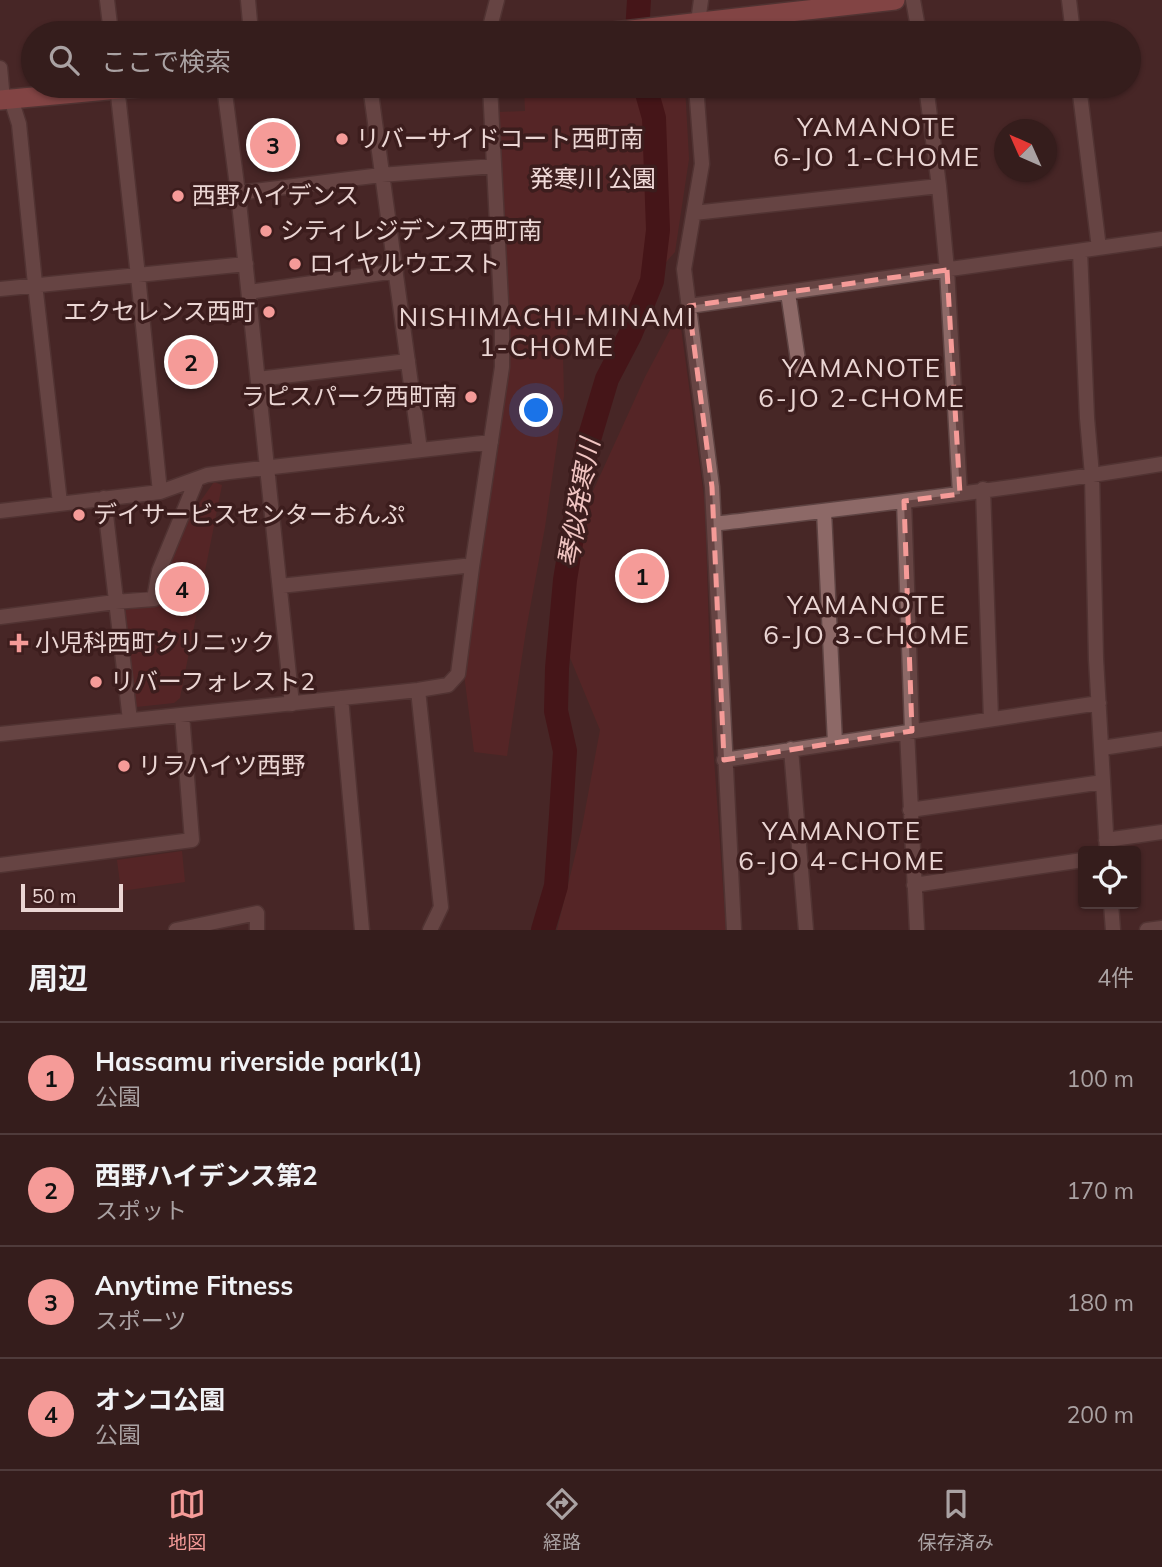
<!DOCTYPE html>
<html lang="ja">
<head>
<meta charset="utf-8">
<style>
  body { margin:0; font-family:Mulish,"Noto Sans JP",sans-serif; background:#3d2625; color:#f1f3f6 }
  .controls { position:absolute; right:21px; bottom:21px; display:grid; overflow:hidden; border-radius:7px; box-shadow:0 2px 5px #0004 }
  .controls button { width:63px; height:63px; display:grid; place-items:center; padding:0; border:0; border-bottom:2px solid #4f3b3b; background:#351d1c; color:#f1f3f6; font:35px sans-serif }
  .compass { position:absolute; left:994px; top:119px; width:63px; height:63px; border-radius:50%; background:#351d1c; box-shadow:0 2px 5px #0004; rotate:315deg }
  .scale { position:absolute; left:21px; bottom:18px; width:102px; box-sizing:border-box; padding-left:7px; border:4px solid #ebd6d4; border-top:0; font-size:19px; line-height:24px; white-space:nowrap; color:#ebd6d4; -webkit-text-stroke:5px #3c1d1d; paint-order:stroke }
  .you { position:absolute; left:537px; top:411px; width:24px; height:24px; margin:-18px; border:5px solid #fff; border-radius:50%; background:#1a73e8; box-shadow:0 0 0 10px #1a73e833 }
  .badge { display:grid; place-items:center; width:46px; height:46px; border-radius:50%; background:#f59b98; color:#111; font-size:23px; font-weight:700 }
  .pin { position:absolute; translate:-50% -50%; border:4px solid #fff; box-shadow:0 2px 7px #0006 }
  .list { margin:0; padding:0; list-style:none }
  h2 { display:flex; justify-content:space-between; align-items:center; height:91px; margin:0; padding:0 28px; font-size:30px }
  h2 small { font-size:23px; font-weight:400; color:#aaa2a3 }
  .list li { display:grid; grid-template-columns:46px 1fr auto; gap:21px; align-items:center; box-sizing:border-box; height:112px; padding:0 28px; border-top:2px solid #4f3b3b }
  .list b { display:block; font-size:26px; white-space:nowrap }
  .list p { margin:0; font-size:23px; white-space:nowrap; color:#aaa2a3 }
  .list em { font-size:23px; font-style:normal; color:#aaa2a3 }
  .icon { flex:none; width:38px; height:38px; fill:none; stroke:currentColor; stroke-width:2; stroke-linecap:round; stroke-linejoin:round }
  .map { position:relative; flex:none; width:1162px; height:930px; overflow:hidden }
  .search { position:absolute; background:#351d1c; box-shadow:0 2px 5px #0004; left:21px; right:21px; top:21px; height:77px; display:flex; align-items:center; gap:18px; box-sizing:border-box; padding:0 24px; border-radius:38px; color:#aaa2a3; font-size:26px }
  .sheet { height:539px; background:#351d1c }
  nav { display:flex; justify-content:space-around; align-items:center; box-sizing:border-box; height:98px; border-top:2px solid #4f3b3b; background:#351d1c; font-size:19px; color:#aaa2a3 }
  nav a { display:grid; justify-items:center; gap:4px }
  nav .on { color:#f59b98 }
  .map>svg:first-child { display:block }
</style>
</head>
<body>
<div class="map">
<svg width="1162" height="930" viewBox="0 0 1162 930">
  <rect width="100%" height="100%" fill="#472726"/>
  <!-- green -->
  <path fill="#672526" d="M 521,86 L 685,86 L 689,159 L 675,252 L 627,306 L 602,310 L 570,318 L 563,356 L 564,396 L 545,527 L 526,630 L 507,756 L 474,752 L 464,674 L 499,442 L 509,341 L 499,112 L 525,111 L 524,88 L 521,88 Z
    M 679,313 L 705,504 L 712,730 L 726,930 L 557,930 L 582,827 L 600,730 L 566,648 L 588,502 L 645,377 Z
    M 214,482 L 222,485 L 180,698 L 174,703 L 136,707 L 131,704 L 122,615 L 126,610 L 160,604 L 165,573 L 185,523 Z
    M 182,851 L 185,882 L 121,891 L 117,860 Z"/>
  <g fill="none" stroke-linecap="round" stroke-linejoin="round">
    <!-- river -->
    <path stroke="#440008" stroke-width="24" d="M 637,33 L 639,0
      M 543,930 L 556,886 L 561,815 L 565,751 L 556,711 L 557,668 L 565,580 L 587,446 L 607,379 L 630,335 L 652,281 L 658,230 L 654,118 L 645,86"/>
    <defs>
      <path id="minor" d="M 107,0 L 111,33
        M 248,0 L 251,33
        M 913,0 L 919,33
        M 1069,0 L 1073,33
        M 698,22 L 701,0
        M 491,33 L 491,23 L 497,0
        M 0,68 L 3,100
        M 117,86 L 138,276 L 160,492
        M 224,86 L 238,193 L 292,704
        M 370,86 L 420,450
        M 696,86 L 702,164 L 684,269 L 712,487 L 734,930
        M 926,86 L 939,186 L 947,270 L 960,494
        M 1079,86 L 1099,248
        M 11,99 L 19,124 L 35,284 L 60,503
        M 238,193 L 381,175 L 494,166
        M 694,213 L 939,186
        M 1080,251 L 1087,418 L 1092,475 L 1096,659 L 1107,851
        M 0,289 L 246,264
        M 249,292 L 396,271
        M 788,293 L 799,367
        M 689,306 L 1162,239
        M 258,379 L 408,361
        M 983,489 L 991,719
        M 104,498 L 130,720
        M 904,501 L 912,731
        M 0,511 L 160,492 L 207,475 L 229,472 L 491,442
        M 824,511 L 835,743
        M 714,524 C 864,506 1013,489 1162,464
        M 280,586 L 464,566 L 472,567
        M 0,617 L 115,602 L 154,599 L 159,571 L 197,479
        M 418,690 L 441,907 L 430,930
        M 341,698 L 362,930
        M 907,732 L 917,930
        M 0,734 L 418,690 L 448,685 L 458,674 L 472,567 L 502,367 L 502,322 L 490,86
        M 1102,748 L 1162,739
        M 791,749 L 806,930
        M 724,760 L 1099,703
        M 910,810 L 1103,782
        M 1106,840 L 1162,832
        M 0,865 L 192,840 L 182,715
        M 914,885 L 1083,860
        M 1111,904 L 1113,930
        M 176,930 L 257,913 L 257,930
        M 1147,930 L 1162,928"/>
      <path id="primary" d="M 605,33 L 895,0
        M 0,100 L 151,86"/>
    </defs>
    <!-- minor casing -->
    <use href="#minor" stroke="#5e4342" stroke-width="17"/>
    <!-- primary casing -->
    <use href="#primary" stroke="#5e4342" stroke-width="22"/>
    <!-- minor -->
    <use href="#minor" stroke="#8d6967" stroke-width="14"/>
    <!-- primary -->
    <use href="#primary" stroke="#c96868" stroke-width="19"/>
  </g>
  <!-- marked area -->
  <path d="M0 0H1162V930H0ZM 947,270 L 960,494 L 904,501 L 912,731 L 724,760 L 712,487 L 689,306 Z" fill="#472726" fill-opacity=".55" fill-rule="evenodd"/>
  <path fill="none" stroke="#f59b98" stroke-width="5" stroke-dasharray="14 9" stroke-linejoin="round" d="M 947,270 L 960,494 L 904,501 L 912,731 L 724,760 L 712,487 L 689,306 Z"/>
  <!-- markers -->
  <g fill="#f59b98" stroke="#3c1d1d" stroke-width="2.5">
    <circle cx="342" cy="139" r="7"/>
    <circle cx="178" cy="196" r="7"/>
    <circle cx="266" cy="231" r="7"/>
    <circle cx="295" cy="264" r="7"/>
    <circle cx="269" cy="312" r="7"/>
    <circle cx="471" cy="397" r="7"/>
    <circle cx="79" cy="515" r="7"/>
    <path d="M15.5 632.5h7v7h7v7h-7v7h-7v-7h-7v-7h7z"/>
    <circle cx="96" cy="682" r="7"/>
    <circle cx="124" cy="766" r="7"/>
  </g>
  <g text-anchor="middle" stroke-width="7" stroke-linejoin="round" paint-order="stroke">
    <!-- poi labels -->
    <g font-size="24" fill="#ebd6d4" stroke="#3c1d1d" text-anchor="start">
      <text x="356" y="147">リバーサイドコート西町南</text>
      <text x="192" y="204">西野ハイデンス</text>
      <text x="280" y="239">シティレジデンス西町南</text>
      <text x="309" y="272">ロイヤルウエスト</text>
      <text x="255" y="320" text-anchor="end">エクセレンス西町</text>
      <text x="457" y="405" text-anchor="end">ラピスパーク西町南</text>
      <text x="93" y="523">デイサービスセンターおんぷ</text>
      <text x="35" y="651">小児科西町クリニック</text>
      <text x="110" y="690">リバーフォレスト2</text>
      <text x="138" y="774">リラハイツ西野</text>
    </g>
    <!-- park labels -->
    <g font-size="24" fill="#f2dbda" stroke="#3c1d1d">
      <text x="593" y="187">発寒川 公園</text>
    </g>
    <!-- neighbourhood labels -->
    <g font-size="26" letter-spacing="2" fill="#ebd6d4" stroke="#3c1d1d">
      <text x="877" y="136">YAMANOTE<tspan x="877" dy="30">6-JO 1-CHOME</tspan></text>
      <text x="547" y="326">NISHIMACHI-MINAMI<tspan x="547" dy="30">1-CHOME</tspan></text>
      <text x="862" y="377">YAMANOTE<tspan x="862" dy="30">6-JO 2-CHOME</tspan></text>
      <text x="867" y="614">YAMANOTE<tspan x="867" dy="30">6-JO 3-CHOME</tspan></text>
      <text x="842" y="840">YAMANOTE<tspan x="842" dy="30">6-JO 4-CHOME</tspan></text>
    </g>
    <!-- water labels -->
    <g font-size="26" font-style="italic" fill="#f1c5c2" stroke="#3c1d1d">
      <text transform="translate(579 503) rotate(-80)" y="9">琴似発寒川</text>
    </g>
  </g>
</svg>
<div class="controls">
<button><svg class="icon" aria-label="locate" viewBox="0 0 24 24"><circle cx="12" cy="12" r="6"/><path d="M12 2v4M12 18v4M2 12h4M18 12h4"/></svg></button>
</div>
<svg class="compass" viewBox="-18 -18 36 36"><path d="M0-13l5 13h-10z" fill="#e53935"/><path d="M0 13l5-13h-10z" fill="#aaa2a3"/></svg>
<div class="scale">50 m</div>
<div class="you"></div>
<div class="pin badge" style="left:642px;top:576px">1</div>
<div class="pin badge" style="left:191px;top:362px">2</div>
<div class="pin badge" style="left:273px;top:145px">3</div>
<div class="pin badge" style="left:182px;top:589px">4</div>
<div class="search"><svg class="icon" aria-label="search" viewBox="0 0 24 24"><circle cx="10" cy="10" r="6"/><path d="M15 15l6 6"/></svg>ここで検索</div>
</div>
<section class="sheet">
<h2>周辺<small>4件</small></h2>
<ul class="list">
<li><span class="badge">1</span><div><b>Hassamu riverside park(1)</b><p>公園</p></div><em>100 m</em></li>
<li><span class="badge">2</span><div><b>西野ハイデンス第2</b><p>スポット</p></div><em>170 m</em></li>
<li><span class="badge">3</span><div><b>Anytime Fitness</b><p>スポーツ</p></div><em>180 m</em></li>
<li><span class="badge">4</span><div><b>オンコ公園</b><p>公園</p></div><em>200 m</em></li>
</ul>
</section>
<nav>
<a class="on"><svg class="icon" aria-label="map" viewBox="0 0 24 24"><path d="M3 6l6-2 6 2 6-2v14l-6 2-6-2-6 2zM9 4v14M15 6v14"/></svg>地図</a>
<a><svg class="icon" aria-label="directions" viewBox="0 0 24 24"><path d="M12 3l9 9-9 9-9-9zM9 14v-3h6M13 9l2 2-2 2"/></svg>経路</a>
<a><svg class="icon" aria-label="saved" viewBox="0 0 24 24"><path d="M7 4h10v16l-5-4-5 4z"/></svg>保存済み</a>
</nav>
</body>
</html>
